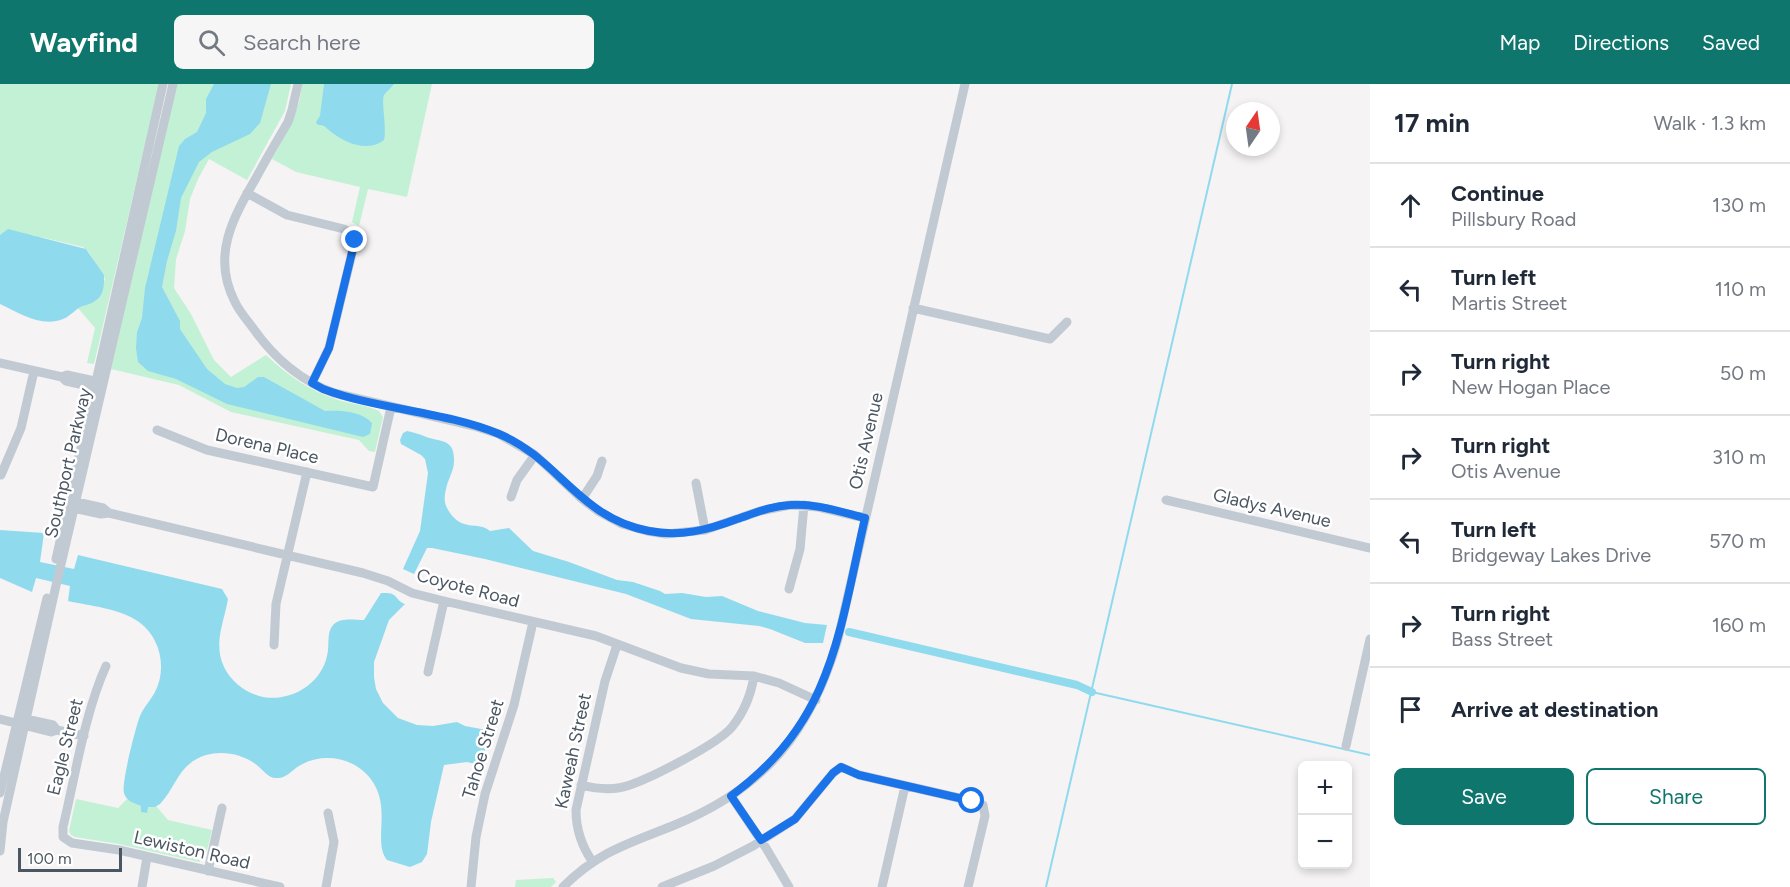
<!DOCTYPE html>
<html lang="en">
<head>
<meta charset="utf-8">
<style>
  body { margin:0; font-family:Figtree,sans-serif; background:#f6f6f7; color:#1f2937 }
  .controls { position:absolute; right:18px; bottom:18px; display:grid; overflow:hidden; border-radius:9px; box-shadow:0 3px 9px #0003 }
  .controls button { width:54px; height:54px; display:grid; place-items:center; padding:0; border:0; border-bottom:2px solid #e0e1e3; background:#fff; color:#1f2937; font:30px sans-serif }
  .compass { position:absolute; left:1226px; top:18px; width:54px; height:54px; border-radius:50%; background:#fff; box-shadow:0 3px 9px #0003; rotate:13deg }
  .scale { position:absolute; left:18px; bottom:15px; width:104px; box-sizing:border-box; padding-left:6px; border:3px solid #4a5661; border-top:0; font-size:16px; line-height:21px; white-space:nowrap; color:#4a5661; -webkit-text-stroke:4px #fff; paint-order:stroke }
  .stop { position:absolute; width:18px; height:18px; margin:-14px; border:4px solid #1a73e8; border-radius:50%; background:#fff }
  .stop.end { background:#1a73e8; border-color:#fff; box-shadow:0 2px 6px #0008 }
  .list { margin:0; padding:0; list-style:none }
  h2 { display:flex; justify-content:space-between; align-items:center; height:78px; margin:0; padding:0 24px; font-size:26px }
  h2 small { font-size:20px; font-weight:400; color:#747a83 }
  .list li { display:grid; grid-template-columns:39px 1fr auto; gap:18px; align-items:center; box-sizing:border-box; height:84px; padding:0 24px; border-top:2px solid #e0e1e3 }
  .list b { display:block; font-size:22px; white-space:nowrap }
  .list p { margin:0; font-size:20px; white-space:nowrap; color:#747a83 }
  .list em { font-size:20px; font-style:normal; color:#747a83 }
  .actions { display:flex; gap:12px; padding:18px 24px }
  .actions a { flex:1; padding:14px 0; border:2px solid #0f766e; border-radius:9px; text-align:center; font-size:21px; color:#0f766e }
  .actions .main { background:#0f766e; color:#fff }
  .icon { flex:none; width:33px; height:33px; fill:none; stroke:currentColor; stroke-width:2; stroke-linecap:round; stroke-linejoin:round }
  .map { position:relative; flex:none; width:1370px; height:803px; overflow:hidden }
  header { display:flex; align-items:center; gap:36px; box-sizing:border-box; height:84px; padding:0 30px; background:#0f766e; color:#fff }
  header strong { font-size:28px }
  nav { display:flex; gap:33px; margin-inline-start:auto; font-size:21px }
  .search { width:420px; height:54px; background:#f6f6f7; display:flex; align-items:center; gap:15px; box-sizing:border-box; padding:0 21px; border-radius:9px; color:#747a83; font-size:22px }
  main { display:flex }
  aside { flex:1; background:#fff }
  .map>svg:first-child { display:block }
</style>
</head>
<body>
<header>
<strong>Wayfind</strong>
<div class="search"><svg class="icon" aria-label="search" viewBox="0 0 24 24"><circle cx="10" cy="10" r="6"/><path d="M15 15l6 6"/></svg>Search here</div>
<nav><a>Map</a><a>Directions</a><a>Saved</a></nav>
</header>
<main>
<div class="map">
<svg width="1370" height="803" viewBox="0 0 1370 803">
  <rect width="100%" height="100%" fill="#f5f3f3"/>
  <!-- green -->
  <path fill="#c3f1d5" d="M 0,0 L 159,0 L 94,280 L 87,279 L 95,244 L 78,224 C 99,215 100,220 105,194 L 88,167 L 83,163 L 41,153 L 38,154 L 34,151 L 0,151 Z
    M 177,0 L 291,0 L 285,27 L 247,96 L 209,75 L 198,95 L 190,115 L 185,147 L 176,175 L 174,204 L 191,230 L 214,276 L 231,293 L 266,271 C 287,291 310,307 338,316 C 352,320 366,321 379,327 L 383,333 L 375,368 L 369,367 L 359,356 L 231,328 L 179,301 L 111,285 Z
    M 302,0 L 432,0 L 407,113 L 368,105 L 359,142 L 352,138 L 360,103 L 296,88 L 272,75 C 286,50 300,28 302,0 Z
    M 76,715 L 118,724 L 127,715 L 141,722 L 141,728 L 148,723 L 156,722 L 168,736 L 212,746 L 205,774 L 199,778 L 119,760 L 75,753 L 71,751 L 69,747 Z
    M 553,794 L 556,798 L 551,803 L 515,803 L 516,796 Z"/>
  <!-- water -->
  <path fill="#90daee" d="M 214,0 L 271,0 L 260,39 L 250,50 L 212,68 L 199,78 L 181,114 L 176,147 L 167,177 L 162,203 L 180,237 L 180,245 L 207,285 L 225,300 L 237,304 L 244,303 L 258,293 L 264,293 L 325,327 C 339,326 362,327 372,339 L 370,350 L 363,353 L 227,320 L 176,295 L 148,287 L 138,278 L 136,264 L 137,248 L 142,234 L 145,204 L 179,62 L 185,55 L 197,48 L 206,29 L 206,15 Z
    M 324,0 L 394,0 C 391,4 387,7 384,11 C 381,18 387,43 384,56 C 367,69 345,59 330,47 C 325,43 325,41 318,41 L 316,38 L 320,32 Z
    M 8,145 L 86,165 L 104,191 C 105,210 100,218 83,222 C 76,224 71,232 63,235 C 42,244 19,229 0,220 L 0,151 Z
    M 407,347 C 413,348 419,350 424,352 C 440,359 455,353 454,378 C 454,385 449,394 447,401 C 445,408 443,417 447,424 C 461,450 478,436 490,447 L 509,444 L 533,467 L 569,478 L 617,496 L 633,498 L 660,507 L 665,510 L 682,509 L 706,513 L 722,512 L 758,527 L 805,539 L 827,541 L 823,559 L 805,559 L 770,545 L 759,542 L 691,535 L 626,510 L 485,475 L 432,464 L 427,464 L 414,490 L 403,485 L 420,447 L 428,389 L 425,375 L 421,371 L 401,360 L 400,356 L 403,349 Z
    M 0,446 L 44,449 L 40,478 L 74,485 L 78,471 L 222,505 L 228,515 C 224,539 213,559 224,583 C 232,599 246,609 263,613 C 291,618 321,600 327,572 C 330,562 326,549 333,541 C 340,533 355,536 364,536 L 381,509 C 400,508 393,515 405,520 L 389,536 L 374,578 L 374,593 L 376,605 L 383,619 L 398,634 L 417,641 L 433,642 L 457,638 L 465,642 L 492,647 L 480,681 L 467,678 L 444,681 L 431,738 L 427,770 L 422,778 L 410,783 L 387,776 C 372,757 393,723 370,694 C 353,673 322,668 299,682 C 292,686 286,695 276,694 C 268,694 263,686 258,682 C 244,670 223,666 206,671 C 178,680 177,702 160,720 L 155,723 L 148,723 L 147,729 L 141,728 L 141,722 C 134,719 126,717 124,709 C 121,700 136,642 140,632 C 144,623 150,617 155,608 C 167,585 161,554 139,538 C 119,524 90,522 68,517 L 70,502 L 36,494 L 32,508 L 0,494 Z"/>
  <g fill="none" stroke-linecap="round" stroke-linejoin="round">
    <!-- stream -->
    <path stroke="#90daee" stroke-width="2" d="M 1092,608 L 1370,671
      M 1046,803 L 1232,0"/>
    <!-- canal -->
    <path stroke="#90daee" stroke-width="8" d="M 849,548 L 1077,601 L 1092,608"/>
    <!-- minor -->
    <path stroke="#c1cad2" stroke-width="9" d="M 298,0 L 292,26 L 288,38 C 277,57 266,75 256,94 C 233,134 211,172 235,218 C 239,227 247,236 253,244 C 274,274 299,296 334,309 L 474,342 L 499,350 L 535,371 L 582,415 L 598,427 L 622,440 L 647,447 L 666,450 L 705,446 L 760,427 L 790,421 L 818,423 L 865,434
      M 247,109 L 287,131 L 344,145 L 354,151 L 354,161 L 329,264 L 312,299
      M 913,224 L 1050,255 L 1067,238
      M 0,279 L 62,293
      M 97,304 L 66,297 L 62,293 L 67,291 L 99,298
      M 157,346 L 207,366 L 373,403 L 391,323
      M 1,391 L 21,344 L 34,287
      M 696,399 L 705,446
      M 511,413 L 517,396 L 535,371
      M 582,415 L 597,392 L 602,377
      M 68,416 L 103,424 L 109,429 L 363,489 L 388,497 L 412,509 L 444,517 L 596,552 L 681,584 L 709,590 L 754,592 L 779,599 L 816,616
      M 1166,416 L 1370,464
      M 69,423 L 101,430 L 109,429
      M 56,475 L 163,0
      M 789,505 L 800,465 L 804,421
      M 274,561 L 276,520 L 307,388
      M 106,582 C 85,628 75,693 63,743 L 63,753 L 72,759 L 119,766 L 280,803
      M 428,588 L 444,517
      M 0,635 L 51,648 L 57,646 L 84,652
      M 26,635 L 53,641 L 57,646
      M 1346,662 L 1370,555
      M 581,701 C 593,704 605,706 618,704 C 640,701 718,660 732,643 C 744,628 751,611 754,592
      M 0,709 L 47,514
      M 731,712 L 766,764 L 789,803
      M 0,767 L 3,738 L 55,506 L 173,0
      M 592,777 C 581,761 576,745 576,726 L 605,597 L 617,561
      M 208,787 L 222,724
      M 142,803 L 147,773
      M 326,803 L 334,758 L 328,729
      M 471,803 L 476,753 L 485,710 L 514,621 L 533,538
      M 563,803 C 600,766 631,759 677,740 C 766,703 811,647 838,555 L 965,0
      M 662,803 L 714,782 L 753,762 L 795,735 L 833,689 L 841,683 L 859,691 L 972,717 L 983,721 L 985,732 L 968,803
      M 882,803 L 905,702"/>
  </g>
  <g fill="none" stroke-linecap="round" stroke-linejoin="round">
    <!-- route -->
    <path stroke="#1a73e8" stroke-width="8" d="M 355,156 L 329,264 L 312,299 L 323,305 C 379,326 443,327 499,350 C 558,374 579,434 649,447 C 680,453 708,446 737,435 C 755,429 771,422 790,421 C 815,419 841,428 865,434 C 839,548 833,638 731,712 L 761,756 L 795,735 L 833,689 L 841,683 L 859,691 L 972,717"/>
  </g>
  <g text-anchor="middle" stroke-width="5" stroke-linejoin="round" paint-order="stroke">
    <!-- street labels -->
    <g font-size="18" fill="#4a5661" stroke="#fff">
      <text transform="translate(866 357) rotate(-77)" y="6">Otis Avenue</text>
      <text transform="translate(267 362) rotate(13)" y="6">Dorena Place</text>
      <text transform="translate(68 379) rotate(-77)" y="6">Southport Parkway</text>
      <text transform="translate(1272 424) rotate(13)" y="6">Gladys Avenue</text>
      <text transform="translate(468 504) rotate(15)" y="6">Coyote Road</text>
      <text transform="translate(65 663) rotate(-76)" y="6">Eagle Street</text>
      <text transform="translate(483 665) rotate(-73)" y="6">Tahoe Street</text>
      <text transform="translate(573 667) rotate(-78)" y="6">Kaweah Street</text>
      <text transform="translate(192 766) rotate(13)" y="6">Lewiston Road</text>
    </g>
  </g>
</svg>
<div class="controls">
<button>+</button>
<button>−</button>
</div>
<svg class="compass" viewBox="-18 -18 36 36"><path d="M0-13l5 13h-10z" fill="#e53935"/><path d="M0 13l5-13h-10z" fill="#747a83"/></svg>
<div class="scale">100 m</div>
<div class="stop" style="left:972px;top:717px"></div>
<div class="stop end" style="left:355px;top:156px"></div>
</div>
<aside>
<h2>17 min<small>Walk · 1.3 km</small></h2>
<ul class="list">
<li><svg class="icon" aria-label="ahead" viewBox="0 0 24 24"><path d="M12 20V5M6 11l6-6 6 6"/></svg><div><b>Continue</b><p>Pillsbury Road</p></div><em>130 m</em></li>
<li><svg class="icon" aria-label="left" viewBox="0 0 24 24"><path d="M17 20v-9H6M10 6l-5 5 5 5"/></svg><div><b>Turn left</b><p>Martis Street</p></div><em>110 m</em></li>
<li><svg class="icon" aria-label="right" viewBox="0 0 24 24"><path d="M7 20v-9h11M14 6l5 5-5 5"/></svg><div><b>Turn right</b><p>New Hogan Place</p></div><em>50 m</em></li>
<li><svg class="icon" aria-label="right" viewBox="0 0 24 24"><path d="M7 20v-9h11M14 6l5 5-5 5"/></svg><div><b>Turn right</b><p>Otis Avenue</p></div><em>310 m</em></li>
<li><svg class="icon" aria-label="left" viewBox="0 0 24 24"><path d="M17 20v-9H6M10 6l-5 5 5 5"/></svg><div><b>Turn left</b><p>Bridgeway Lakes Drive</p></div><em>570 m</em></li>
<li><svg class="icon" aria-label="right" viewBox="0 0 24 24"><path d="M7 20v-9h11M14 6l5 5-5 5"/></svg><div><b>Turn right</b><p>Bass Street</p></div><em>160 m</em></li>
<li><svg class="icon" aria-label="arrive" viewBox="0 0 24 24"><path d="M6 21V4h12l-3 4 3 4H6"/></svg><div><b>Arrive at destination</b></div></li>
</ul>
<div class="actions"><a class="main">Save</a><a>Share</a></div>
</aside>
</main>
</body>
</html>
